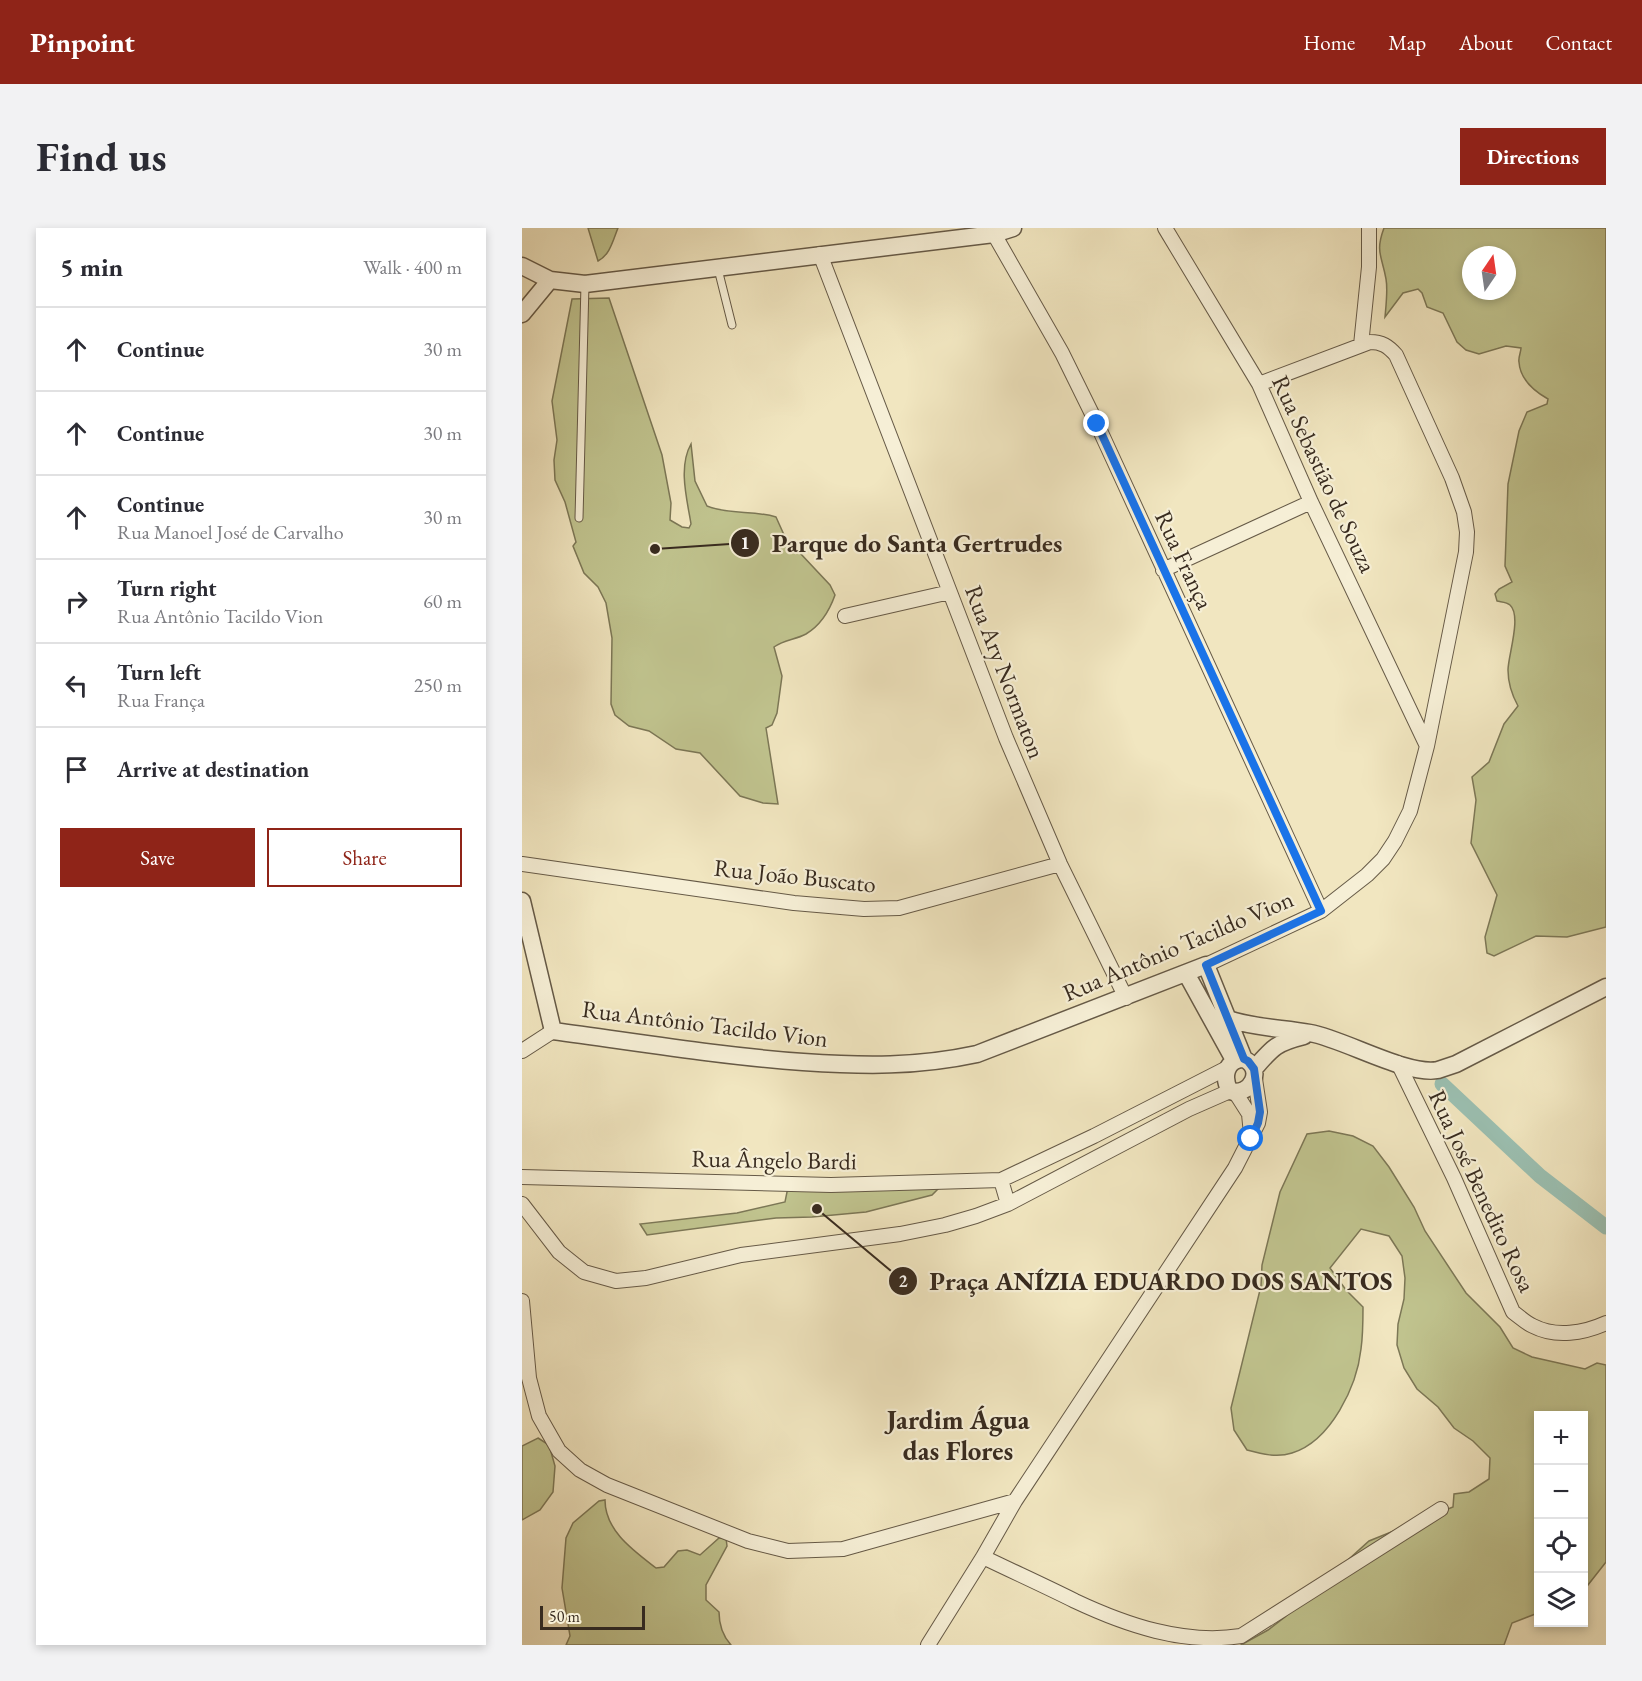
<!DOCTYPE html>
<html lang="en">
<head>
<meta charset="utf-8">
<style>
  body { margin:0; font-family:"EB Garamond",serif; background:#f2f2f3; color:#2b2b33 }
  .controls { position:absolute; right:18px; bottom:18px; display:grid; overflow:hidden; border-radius:0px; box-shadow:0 3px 9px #0003 }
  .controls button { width:54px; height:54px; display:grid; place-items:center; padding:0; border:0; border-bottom:2px solid #e1e1e2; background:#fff; color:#2b2b33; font:30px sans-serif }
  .compass { position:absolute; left:940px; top:18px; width:54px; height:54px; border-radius:50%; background:#fff; box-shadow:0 3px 9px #0003; rotate:13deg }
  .scale { position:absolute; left:18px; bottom:15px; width:105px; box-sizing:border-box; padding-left:6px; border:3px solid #382b1f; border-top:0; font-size:16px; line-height:21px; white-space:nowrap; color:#382b1f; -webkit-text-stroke:4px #f6efd6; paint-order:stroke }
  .stop { position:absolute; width:18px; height:18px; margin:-14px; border:4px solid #1a73e8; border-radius:50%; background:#fff }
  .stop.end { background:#1a73e8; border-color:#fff; box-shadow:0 2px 6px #0008 }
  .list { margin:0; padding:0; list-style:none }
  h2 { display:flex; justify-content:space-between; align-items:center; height:78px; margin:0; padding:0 24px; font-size:26px }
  h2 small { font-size:20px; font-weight:400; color:#7c7c81 }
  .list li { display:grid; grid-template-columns:39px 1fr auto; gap:18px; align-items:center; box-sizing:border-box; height:84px; padding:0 24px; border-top:2px solid #e1e1e2 }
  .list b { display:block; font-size:22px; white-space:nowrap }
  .list p { margin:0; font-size:20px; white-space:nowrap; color:#7c7c81 }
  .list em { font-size:20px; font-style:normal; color:#7c7c81 }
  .actions { display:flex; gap:12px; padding:18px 24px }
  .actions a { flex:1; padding:14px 0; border:2px solid #8f2418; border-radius:0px; text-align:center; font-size:21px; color:#8f2418 }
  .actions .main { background:#8f2418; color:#fff }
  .icon { flex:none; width:33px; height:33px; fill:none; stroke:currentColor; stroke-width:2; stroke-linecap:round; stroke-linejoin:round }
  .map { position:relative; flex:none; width:1084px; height:1417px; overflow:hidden; border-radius:0px }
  header { display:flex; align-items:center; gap:36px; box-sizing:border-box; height:84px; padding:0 30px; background:#8f2418; color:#fff }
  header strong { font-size:28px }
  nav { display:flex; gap:33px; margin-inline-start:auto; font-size:21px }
  .intro { display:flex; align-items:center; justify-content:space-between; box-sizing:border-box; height:144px; padding:0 36px }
  h1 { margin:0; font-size:42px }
  .button { padding:15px 27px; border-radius:0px; background:#8f2418; color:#fff; font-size:21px; font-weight:700 }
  main { display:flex; gap:36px; padding:0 36px }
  aside { flex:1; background:#fff; border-radius:0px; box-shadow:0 3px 9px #0003 }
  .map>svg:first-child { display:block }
</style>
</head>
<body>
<header>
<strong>Pinpoint</strong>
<nav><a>Home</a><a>Map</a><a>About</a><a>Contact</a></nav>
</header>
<div class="intro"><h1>Find us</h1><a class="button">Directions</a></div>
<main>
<aside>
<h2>5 min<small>Walk · 400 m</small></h2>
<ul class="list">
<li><svg class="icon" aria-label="ahead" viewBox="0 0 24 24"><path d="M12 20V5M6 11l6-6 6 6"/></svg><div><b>Continue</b></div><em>30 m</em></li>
<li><svg class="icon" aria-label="ahead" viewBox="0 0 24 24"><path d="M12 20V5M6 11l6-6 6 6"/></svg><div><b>Continue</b></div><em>30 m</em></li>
<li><svg class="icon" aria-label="ahead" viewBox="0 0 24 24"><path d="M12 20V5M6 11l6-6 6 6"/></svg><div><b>Continue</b><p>Rua Manoel José de Carvalho</p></div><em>30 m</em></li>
<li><svg class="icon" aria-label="right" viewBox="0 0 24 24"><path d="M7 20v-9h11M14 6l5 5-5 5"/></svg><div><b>Turn right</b><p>Rua Antônio Tacildo Vion</p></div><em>60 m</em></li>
<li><svg class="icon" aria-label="left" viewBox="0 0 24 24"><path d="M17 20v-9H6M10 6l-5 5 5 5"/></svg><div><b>Turn left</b><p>Rua França</p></div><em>250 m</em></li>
<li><svg class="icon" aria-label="arrive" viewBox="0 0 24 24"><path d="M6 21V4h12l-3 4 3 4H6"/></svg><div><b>Arrive at destination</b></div></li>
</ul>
<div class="actions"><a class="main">Save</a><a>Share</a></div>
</aside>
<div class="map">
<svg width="1084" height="1417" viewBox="0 0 1084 1417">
  <rect width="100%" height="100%" fill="#f1e6c0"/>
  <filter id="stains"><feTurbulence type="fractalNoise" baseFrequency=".00333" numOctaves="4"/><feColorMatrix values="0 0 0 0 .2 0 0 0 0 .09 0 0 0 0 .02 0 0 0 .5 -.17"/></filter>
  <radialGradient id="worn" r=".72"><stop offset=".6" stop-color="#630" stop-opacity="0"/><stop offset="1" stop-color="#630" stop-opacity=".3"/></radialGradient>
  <!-- green -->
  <path fill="#c0c38e" stroke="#7c7756" stroke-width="1.5" fill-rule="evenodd" d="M 66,0 L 96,0 C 91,12 88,27 76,33 Z
    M 862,0 L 1084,0 L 1084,699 L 1045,709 L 1014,708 L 972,728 L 965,725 L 963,709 L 975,667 L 949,615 L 954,572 L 950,549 L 967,534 L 982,496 L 996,478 C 990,467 986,455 986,442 C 986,428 1000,388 988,377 C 985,374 979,374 975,373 L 973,366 L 977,361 L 990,354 L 983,338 L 986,256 L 997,203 L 1005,184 L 1025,176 L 1026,171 C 1012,163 998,152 997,134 C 996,130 999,124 999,120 L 984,118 L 957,126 L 944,122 L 935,114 L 921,85 L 905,79 L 900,65 L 896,61 L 881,65 L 863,89 C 864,77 866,62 864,51 C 860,28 853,24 862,0 ZM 949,27 L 985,27 L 985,63 L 949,63 Z
    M 87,70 L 140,227 L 149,275 L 148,292 L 160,299 L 167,300 L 169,296 C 165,271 156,239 169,216 L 173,253 L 185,278 C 207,287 232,282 254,289 L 263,309 L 308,357 L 313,367 C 307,384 299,397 284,406 C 273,412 263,411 252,419 L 260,448 L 255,485 L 250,497 L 244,500 L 256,576 L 241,575 L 218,568 L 178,525 L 154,521 L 127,503 L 107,498 L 93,487 L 89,476 L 90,410 L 84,375 L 76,359 L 62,345 L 51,318 L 54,314 L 43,274 L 33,252 L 32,232 L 35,212 L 30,173 L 50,71 Z
    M 807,903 L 831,908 L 851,918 L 867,939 L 892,979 L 903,1003 L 944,1065 L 978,1099 L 991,1120 L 1010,1129 L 1063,1141 L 1075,1135 L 1084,1137 L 1084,1334 L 1062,1362 L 1062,1188 L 1017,1188 L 1016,1385 L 990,1395 L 982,1417 L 719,1417 L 746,1402 L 763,1389 L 847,1313 L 931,1279 L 932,1266 L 947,1264 L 967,1251 L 968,1230 L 951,1213 L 932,1200 L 916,1179 L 895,1161 L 882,1140 L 875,1117 L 876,1096 L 882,1071 L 883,1050 L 880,1028 L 867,1008 L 839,1001 L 808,1040 L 824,1062 L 841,1079 C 841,1093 841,1107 839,1121 C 835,1158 809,1213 770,1225 C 755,1230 740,1226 725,1222 L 712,1202 L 709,1180 L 739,1058 L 740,1037 L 758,964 L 785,906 Z
    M 420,957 L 410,967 L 344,984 L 290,989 L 254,990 L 125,1007 L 118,996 L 215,985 L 263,974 L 266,959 Z
    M 16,1210 L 27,1217 L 33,1238 L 31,1264 L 18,1282 L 0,1292 L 0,1218 Z
    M 83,1272 C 83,1303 112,1323 134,1340 L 142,1339 L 156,1323 L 165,1322 L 178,1327 L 197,1310 L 204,1310 L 205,1318 L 184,1357 L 184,1372 L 197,1384 C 197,1396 200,1407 209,1417 L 44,1417 L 48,1408 L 40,1360 L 44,1310 L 51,1295 L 77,1273 Z"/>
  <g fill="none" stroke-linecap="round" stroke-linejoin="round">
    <!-- canal -->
    <path stroke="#9bc0b2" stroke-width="15" d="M 920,856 L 1018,948 L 1084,999"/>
    <defs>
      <path id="service" d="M 196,41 L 210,97
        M 57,290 L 63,56"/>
      <path id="minor" d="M 643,0 L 737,156 L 789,274 L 905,518
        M 472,6 L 540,125 L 575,196 L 799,683
        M 298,26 L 484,510 L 538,636 L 604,770
        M 839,117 L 847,39 L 847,0
        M 641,342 L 789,274
        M 323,388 L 428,364
        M 0,636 L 272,675 L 342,681 L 377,680 L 538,636
        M 684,737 L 799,683 L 845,647 L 861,631 L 873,613 L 888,583 L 905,518 L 944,324 L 945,304 L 942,284 L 930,250 L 874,127 C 866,118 860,114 848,114 L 737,156
        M 0,823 L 31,803
        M 876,835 L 932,950 L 991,1084 C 998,1089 1004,1095 1011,1098 C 1034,1110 1062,1105 1084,1095
        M 713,864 L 727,886 L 729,906
        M 0,949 L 309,957 L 479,952 L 486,976
        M 479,952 L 572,908 L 705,840
        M 0,976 L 37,1024 L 62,1044 L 94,1053 L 124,1050 L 219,1027 L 378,1006 L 423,997 L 454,988 L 486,976 L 667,881 L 708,863
        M 0,1073 L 7,1150 L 17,1188 L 37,1223 L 58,1242 L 85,1257 L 226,1313 L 266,1323 L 321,1321 L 493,1273
        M 461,1329 C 492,1344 523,1358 553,1373 C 604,1397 662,1417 719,1408 L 919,1281
        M 406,1417 L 461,1329 L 493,1273 L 713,940 L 736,895 L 738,884 L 733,851"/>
      <path id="tertiary" d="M 0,38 L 28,52 L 63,56 L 472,6 L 491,0
        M 0,86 L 28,52
        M 0,673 L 31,803 C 114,814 198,828 281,834 C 342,838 395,839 455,826 L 684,737 L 722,831 C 743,841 729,869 708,863 C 700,849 704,831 722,831
        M 664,745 L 712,832
        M 706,791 C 733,800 760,800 788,805 C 822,811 885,848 916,842 C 922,840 928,838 934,836 L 1084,759
        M 732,841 C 751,819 754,815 782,808"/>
    </defs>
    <!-- service casing -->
    <use href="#service" stroke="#665a47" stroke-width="9"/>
    <!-- minor casing -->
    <use href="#minor" stroke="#665a47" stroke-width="16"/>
    <!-- tertiary casing -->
    <use href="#tertiary" stroke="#665a47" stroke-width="19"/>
    <!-- service -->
    <use href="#service" stroke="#f6efd6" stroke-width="7"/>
    <!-- minor -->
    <use href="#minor" stroke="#f6efd6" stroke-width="14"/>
    <!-- tertiary -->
    <use href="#tertiary" stroke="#f6efd6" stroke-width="16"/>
  </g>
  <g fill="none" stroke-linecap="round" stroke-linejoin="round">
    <!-- route -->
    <path stroke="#1a73e8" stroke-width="8" d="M 575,196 L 799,683 L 684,737 L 722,831 L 726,833 L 732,841 L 738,884 L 736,895 L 729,911"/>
  </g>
  <g text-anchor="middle" stroke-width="4.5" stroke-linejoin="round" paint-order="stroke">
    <!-- street labels -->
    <g font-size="24" fill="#382b1f" stroke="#f6efd6">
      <text transform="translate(802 246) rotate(65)" y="8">Rua Sebastião de Souza</text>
      <text transform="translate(662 332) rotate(65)" y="8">Rua França</text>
      <text transform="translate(483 444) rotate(69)" y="8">Rua Ary Normaton</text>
      <text transform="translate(273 648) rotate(6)" y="8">Rua João Buscato</text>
      <text transform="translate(656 718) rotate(-23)" y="8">Rua Antônio Tacildo Vion</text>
      <text transform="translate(183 796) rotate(7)" y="8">Rua Antônio Tacildo Vion</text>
      <text transform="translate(252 932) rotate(1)" y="8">Rua Ângelo Bardi</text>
      <text transform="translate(960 963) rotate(65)" y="8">Rua José Benedito Rosa</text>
    </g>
    <!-- quarter labels -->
    <g font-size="27" font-weight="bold" fill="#382b1f" stroke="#f6efd6">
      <text x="436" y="1201">Jardim Água<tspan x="436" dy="31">das Flores</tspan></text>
    </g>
  </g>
  <!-- callouts -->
  <path fill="none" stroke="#382b1f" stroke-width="2" d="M133 321L223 315M295 981L381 1053"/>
  <g fill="#382b1f" stroke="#f6efd6" stroke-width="2">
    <circle cx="133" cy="321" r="6"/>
    <circle cx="295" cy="981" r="6"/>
    <circle cx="223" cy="315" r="15"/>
    <circle cx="381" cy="1053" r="15"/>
  </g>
  <g font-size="18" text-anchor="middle" font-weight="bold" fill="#fff">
    <text x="223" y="321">1</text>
    <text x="381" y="1059">2</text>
  </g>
  <g font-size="26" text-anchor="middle" font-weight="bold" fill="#382b1f" stroke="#f6efd6" stroke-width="4.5" stroke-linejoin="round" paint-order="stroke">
    <text x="395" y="324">Parque do Santa Gertrudes</text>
    <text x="639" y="1062">Praça ANÍZIA EDUARDO DOS SANTOS</text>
  </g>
  <rect width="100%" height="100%" filter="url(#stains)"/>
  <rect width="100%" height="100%" fill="url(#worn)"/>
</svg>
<div class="controls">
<button>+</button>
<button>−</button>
<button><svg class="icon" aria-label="locate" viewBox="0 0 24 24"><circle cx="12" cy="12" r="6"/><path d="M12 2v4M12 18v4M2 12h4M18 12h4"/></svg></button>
<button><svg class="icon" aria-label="layers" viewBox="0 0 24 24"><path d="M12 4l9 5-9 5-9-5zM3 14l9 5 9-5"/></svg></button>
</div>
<svg class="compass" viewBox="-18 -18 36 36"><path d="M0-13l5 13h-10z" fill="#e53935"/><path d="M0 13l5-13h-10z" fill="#7c7c81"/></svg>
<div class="scale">50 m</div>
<div class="stop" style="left:729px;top:911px"></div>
<div class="stop end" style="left:575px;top:196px"></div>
</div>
</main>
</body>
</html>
